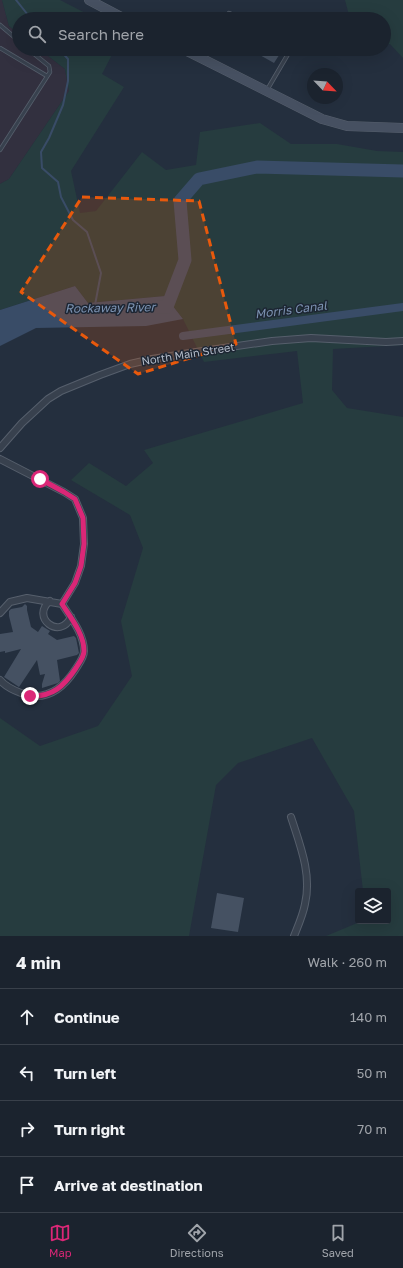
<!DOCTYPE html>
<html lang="en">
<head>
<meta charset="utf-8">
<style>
  body { margin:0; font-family:"Golos Text",sans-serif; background:#242b36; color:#f1f3f6 }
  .controls { position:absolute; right:12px; bottom:12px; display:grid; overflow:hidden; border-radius:4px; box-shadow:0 4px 16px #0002 }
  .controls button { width:36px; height:36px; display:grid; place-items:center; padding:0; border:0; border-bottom:1px solid #39404a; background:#1b232e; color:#f1f3f6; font:20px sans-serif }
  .compass { position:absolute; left:307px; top:68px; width:36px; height:36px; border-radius:50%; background:#1b232e; box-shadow:0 4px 16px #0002; rotate:115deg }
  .stop { position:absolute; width:12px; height:12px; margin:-9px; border:3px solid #db2777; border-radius:50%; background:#fff }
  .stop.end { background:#db2777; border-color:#fff; box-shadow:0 1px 4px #0008 }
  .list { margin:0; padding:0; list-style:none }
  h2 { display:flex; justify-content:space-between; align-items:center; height:52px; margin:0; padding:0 16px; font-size:17px }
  h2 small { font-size:13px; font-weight:400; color:#a0a4aa }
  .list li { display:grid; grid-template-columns:26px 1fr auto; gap:12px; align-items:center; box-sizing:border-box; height:56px; padding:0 16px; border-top:1px solid #39404a }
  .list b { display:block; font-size:15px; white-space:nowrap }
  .list em { font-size:13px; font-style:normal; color:#a0a4aa }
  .icon { flex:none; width:22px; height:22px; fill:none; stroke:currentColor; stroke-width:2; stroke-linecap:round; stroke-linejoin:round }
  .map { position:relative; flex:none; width:403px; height:936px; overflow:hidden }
  .search { position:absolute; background:#1b232e; box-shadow:0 4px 16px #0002; left:12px; right:12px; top:12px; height:44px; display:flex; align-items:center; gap:10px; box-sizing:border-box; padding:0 14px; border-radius:22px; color:#a0a4aa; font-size:15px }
  .sheet { height:276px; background:#1b232e }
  nav { display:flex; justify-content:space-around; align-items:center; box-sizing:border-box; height:56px; border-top:1px solid #39404a; background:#1b232e; font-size:11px; color:#a0a4aa }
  nav a { display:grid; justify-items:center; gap:2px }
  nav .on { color:#db2777 }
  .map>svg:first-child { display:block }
</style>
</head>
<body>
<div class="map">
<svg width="403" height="936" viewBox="0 0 403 936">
  <rect width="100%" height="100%" fill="#242f3e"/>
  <!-- medical -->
  <path fill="#32303f" d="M 0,0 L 2,0 L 9,26 L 19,34 L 19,49 L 39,49 L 65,69 L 69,91 L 9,179 L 0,184 Z"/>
  <!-- green -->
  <path fill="#263c3f" d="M 2,0 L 60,0 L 97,19 L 19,19 L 19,34 L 9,26 Z
    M 345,0 L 403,0 L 403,58 L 390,44 L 384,45 L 384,19 L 350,19 Z
    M 39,49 L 115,49 L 102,74 L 124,87 L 71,171 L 80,213 L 96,211 L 142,152 L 166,170 L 196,165 L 200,132 L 260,123 L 291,144 L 337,144 L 377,151 L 403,152 L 403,345 L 333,349 L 332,390 L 347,408 L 403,417 L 403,936 L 326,936 L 362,921 L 388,921 L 388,891 L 363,891 L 354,811 L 312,738 L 238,763 L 216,785 L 189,936 L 0,936 L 0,718 L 40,746 L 98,726 L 132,676 L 121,621 L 143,548 L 130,515 L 71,480 L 89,463 L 126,486 L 153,463 L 144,450 L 303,403 L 297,351 L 204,362 L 183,319 L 165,296 L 88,303 L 75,286 L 0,310 L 0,184 L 9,179 L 69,91 L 65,69 Z
    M 302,49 L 354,49 L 312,55 Z"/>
  <!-- water -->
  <path fill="#394c67" d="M 75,286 L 88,303 L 165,296 L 183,319 L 146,326 L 36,328 L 0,346 L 0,310 Z"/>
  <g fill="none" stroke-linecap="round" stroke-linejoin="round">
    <!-- stream -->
    <path stroke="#394c67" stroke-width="2" d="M 16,0 L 28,15 L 30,19
      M 59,49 L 68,59 L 68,81 L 63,105 L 49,138 L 41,152 L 42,168 L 58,182 L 61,197 L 73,220 L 87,232 L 101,273 L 95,305"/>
    <!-- canal -->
    <path stroke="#394c67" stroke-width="8" d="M 183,336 L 403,307"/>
    <!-- river -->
    <path stroke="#394c67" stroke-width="13" d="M 157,307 L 167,307 L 185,260 L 180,201 L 199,179 L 257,167 L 403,171"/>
  </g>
  <!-- building -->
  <path fill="#455162" d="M 249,49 L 283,49 L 274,63 Z
    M 25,604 L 27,606 L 27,610 L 31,627 L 38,632 L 42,626 L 50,631 L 48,634 L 57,640 L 74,636 L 76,638 L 79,653 L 77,655 L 57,660 L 60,681 L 58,683 L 42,688 L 42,684 L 45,674 L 40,675 L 37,660 L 19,687 L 4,677 L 21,649 L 5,653 L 5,651 L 0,652 L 0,634 L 13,632 L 9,616 L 9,611 L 11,609 L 22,607 Z
    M 217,893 L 244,898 L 238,932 L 211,928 Z"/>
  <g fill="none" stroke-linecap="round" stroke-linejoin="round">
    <defs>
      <path id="lane" d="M 226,19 L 229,13 L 238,17 L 254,19
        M 0,25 L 19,41
        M 0,48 L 47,76
        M 201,58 L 207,49
        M 267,90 L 291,49
        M 0,150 L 50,72 L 49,66 L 28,49"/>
      <path id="street" d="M 0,448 L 22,423 L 48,399 L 61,391 L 100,375 L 130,364 L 152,359 L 196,352 L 272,341 L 311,338 L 386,342 L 403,341
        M 0,459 L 64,492 L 75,499 L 83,518 L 84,544 L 81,566 L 75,583 L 62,604
        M 50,601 C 30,617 60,641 71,617
        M 0,613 L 10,602 L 27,598 L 62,604 C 71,618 84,634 84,651 C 84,658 78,665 75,670 C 62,690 45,702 21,693 C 13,690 5,686 0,680
        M 291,817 C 300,845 312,874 305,904 C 303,915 298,926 294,936"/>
      <path id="secondary" d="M 89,0 L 125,19
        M 183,49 L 322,119 L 347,126 L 403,128"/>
    </defs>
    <!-- lane casing -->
    <use href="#lane" stroke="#565f6c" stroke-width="4.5"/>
    <!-- street casing -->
    <use href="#street" stroke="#565f6c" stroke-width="8"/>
    <!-- secondary casing -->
    <use href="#secondary" stroke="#565f6c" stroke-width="10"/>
    <!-- lane -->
    <use href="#lane" stroke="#38414e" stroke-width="3"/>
    <!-- street -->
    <use href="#street" stroke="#38414e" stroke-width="6"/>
    <!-- secondary -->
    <use href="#secondary" stroke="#465061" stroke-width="9"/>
  </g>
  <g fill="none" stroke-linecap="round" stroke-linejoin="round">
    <!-- route -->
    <path stroke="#db2777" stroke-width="5" d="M 30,696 C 53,697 64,686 76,668 C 79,663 84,657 84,651 C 84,634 71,618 62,604 L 75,583 L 81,566 L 84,544 L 83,518 L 75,499 L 64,492 L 40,479"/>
  </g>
  <!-- marked area -->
  <path fill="#e8590c" fill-opacity="0.2" stroke="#e8590c" stroke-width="3" stroke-dasharray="8 5" stroke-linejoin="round" d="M 82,197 L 199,201 L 236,344 L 138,374 L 21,292 Z"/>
  <g text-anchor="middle" stroke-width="3" stroke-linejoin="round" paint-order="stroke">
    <!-- street labels -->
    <g font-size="11" fill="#b4bcc9" stroke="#1d2633">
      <text transform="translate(188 354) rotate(-9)" y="4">North Main Street</text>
    </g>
    <!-- water labels -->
    <g font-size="12" font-style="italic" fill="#7c92b1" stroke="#1d2633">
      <text transform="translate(110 308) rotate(-1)" y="4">Rockaway River</text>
      <text transform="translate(291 310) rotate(-7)" y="4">Morris Canal</text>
    </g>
  </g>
</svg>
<div class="controls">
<button><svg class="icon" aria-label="layers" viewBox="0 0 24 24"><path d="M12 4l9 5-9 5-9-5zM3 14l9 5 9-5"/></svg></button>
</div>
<svg class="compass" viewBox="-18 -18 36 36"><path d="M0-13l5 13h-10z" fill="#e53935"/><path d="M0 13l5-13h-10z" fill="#a0a4aa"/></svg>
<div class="stop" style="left:40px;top:479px"></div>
<div class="stop end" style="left:30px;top:696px"></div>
<div class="search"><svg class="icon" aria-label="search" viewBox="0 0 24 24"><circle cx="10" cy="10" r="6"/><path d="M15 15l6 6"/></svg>Search here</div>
</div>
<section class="sheet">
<h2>4 min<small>Walk · 260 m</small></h2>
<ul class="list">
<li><svg class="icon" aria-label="ahead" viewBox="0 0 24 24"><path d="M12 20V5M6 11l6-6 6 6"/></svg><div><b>Continue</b></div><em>140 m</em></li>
<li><svg class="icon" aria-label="left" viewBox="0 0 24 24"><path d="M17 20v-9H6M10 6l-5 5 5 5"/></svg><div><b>Turn left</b></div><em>50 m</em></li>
<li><svg class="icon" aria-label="right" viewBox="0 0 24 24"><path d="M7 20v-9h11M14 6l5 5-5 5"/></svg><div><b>Turn right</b></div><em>70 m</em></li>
<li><svg class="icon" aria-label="arrive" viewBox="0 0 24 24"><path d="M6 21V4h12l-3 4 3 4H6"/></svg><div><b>Arrive at destination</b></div></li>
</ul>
</section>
<nav>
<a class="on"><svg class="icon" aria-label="map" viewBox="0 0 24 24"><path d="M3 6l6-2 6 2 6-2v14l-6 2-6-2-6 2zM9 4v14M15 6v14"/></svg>Map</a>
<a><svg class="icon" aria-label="directions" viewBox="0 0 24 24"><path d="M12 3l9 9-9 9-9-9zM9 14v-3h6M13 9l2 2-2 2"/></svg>Directions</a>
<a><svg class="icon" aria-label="saved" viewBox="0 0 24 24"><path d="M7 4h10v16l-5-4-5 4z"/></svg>Saved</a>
</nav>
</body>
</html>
